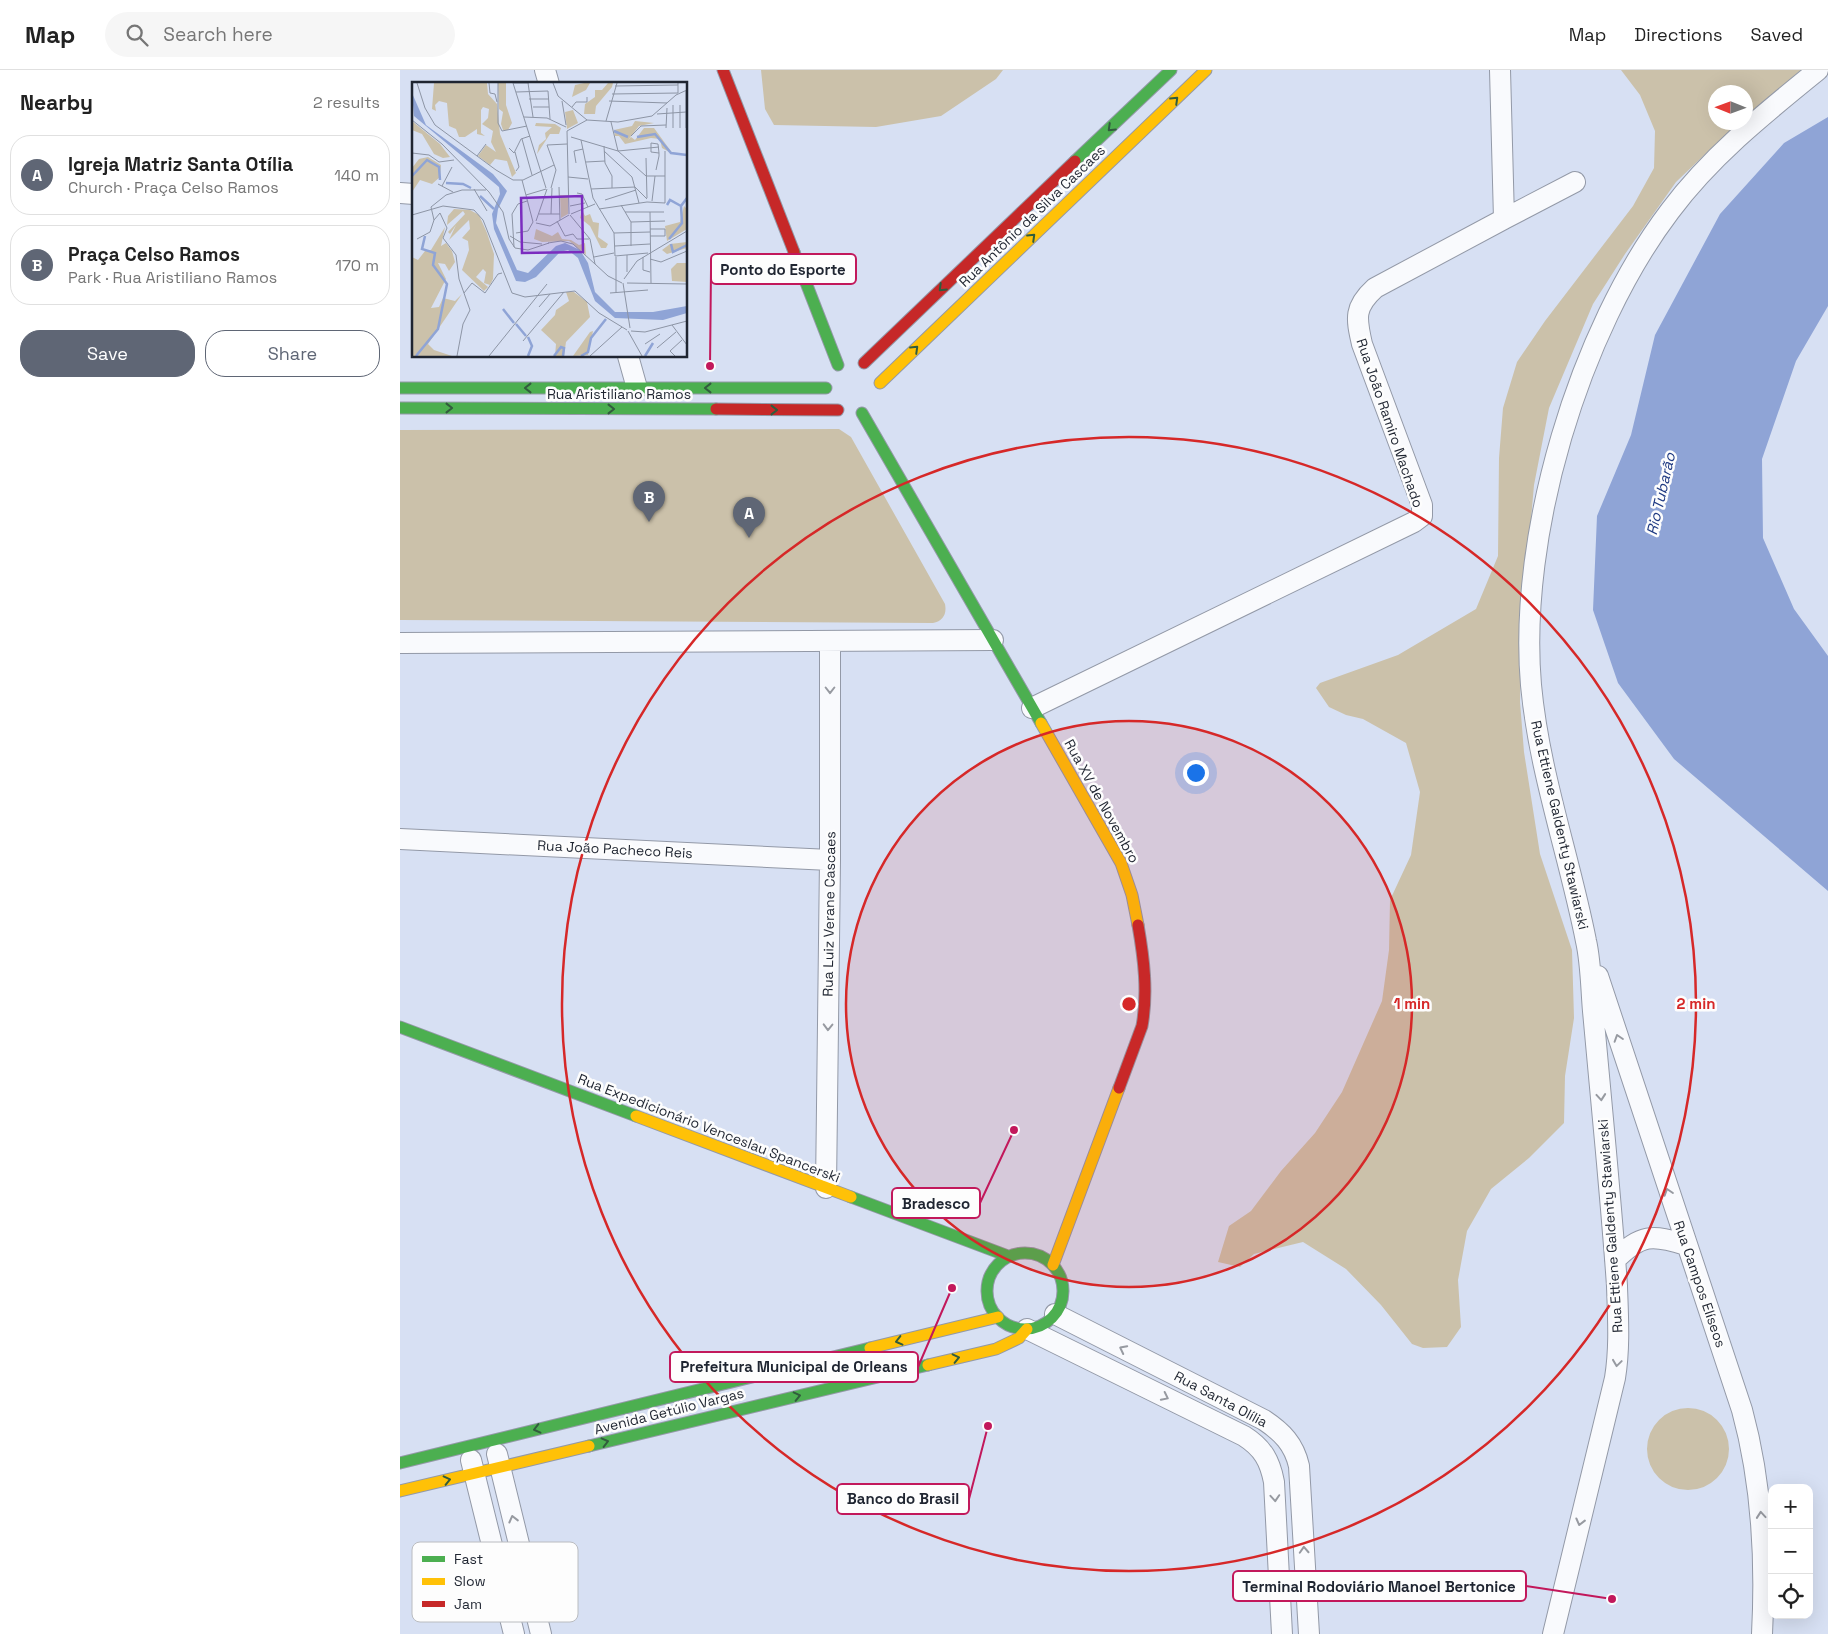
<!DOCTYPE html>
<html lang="en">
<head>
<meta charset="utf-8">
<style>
  body { margin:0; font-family:"Space Grotesk",sans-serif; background:#f6f6f6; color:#222 }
  .controls { position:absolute; right:15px; bottom:15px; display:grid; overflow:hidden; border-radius:10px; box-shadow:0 5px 20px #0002 }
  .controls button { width:45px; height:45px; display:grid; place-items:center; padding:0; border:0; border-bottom:1px solid #e0e0e0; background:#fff; color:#222; font:25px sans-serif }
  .compass { position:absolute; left:1308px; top:15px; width:45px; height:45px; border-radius:50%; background:#fff; box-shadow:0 5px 20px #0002; rotate:271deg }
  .you { position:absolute; left:795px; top:702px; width:18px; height:18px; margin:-12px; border:4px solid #fff; border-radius:50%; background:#1a73e8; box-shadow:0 0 0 8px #1a73e833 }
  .badge { display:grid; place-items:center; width:32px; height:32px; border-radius:50%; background:#5f6675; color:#fff; font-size:16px; font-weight:700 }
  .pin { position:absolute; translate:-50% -41px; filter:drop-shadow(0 1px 2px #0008) }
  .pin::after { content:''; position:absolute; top:26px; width:18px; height:15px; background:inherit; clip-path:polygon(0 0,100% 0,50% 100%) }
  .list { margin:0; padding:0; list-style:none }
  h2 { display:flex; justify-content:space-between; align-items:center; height:65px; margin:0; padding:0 20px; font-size:21px }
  h2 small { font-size:16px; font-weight:400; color:#767676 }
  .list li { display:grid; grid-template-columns:32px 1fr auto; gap:15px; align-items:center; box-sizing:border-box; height:80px; margin:0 10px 10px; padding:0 10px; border:1px solid #e0e0e0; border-radius:20px }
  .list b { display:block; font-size:19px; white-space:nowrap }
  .list p { margin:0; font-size:16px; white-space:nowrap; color:#767676 }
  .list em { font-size:16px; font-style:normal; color:#767676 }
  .actions { display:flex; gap:10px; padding:15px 20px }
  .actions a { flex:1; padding:11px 0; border:1px solid #5f6675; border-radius:20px; text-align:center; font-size:18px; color:#5f6675 }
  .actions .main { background:#5f6675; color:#fff }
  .icon { flex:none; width:28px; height:28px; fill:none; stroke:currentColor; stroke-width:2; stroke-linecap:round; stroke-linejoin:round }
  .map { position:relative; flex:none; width:1428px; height:1564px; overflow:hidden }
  header { display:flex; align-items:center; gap:30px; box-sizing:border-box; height:70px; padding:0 25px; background:#fff; border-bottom:1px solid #e0e0e0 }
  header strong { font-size:24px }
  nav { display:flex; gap:28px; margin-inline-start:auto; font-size:18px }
  .search { width:350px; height:45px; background:#f6f6f6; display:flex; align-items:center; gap:12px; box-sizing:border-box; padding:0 18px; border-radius:28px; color:#767676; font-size:19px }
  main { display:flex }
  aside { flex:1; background:#fff }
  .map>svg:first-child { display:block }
</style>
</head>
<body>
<header>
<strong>Map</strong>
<div class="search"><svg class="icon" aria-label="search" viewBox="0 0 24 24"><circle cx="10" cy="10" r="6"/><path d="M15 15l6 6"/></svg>Search here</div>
<nav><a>Map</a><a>Directions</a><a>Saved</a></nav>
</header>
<main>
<aside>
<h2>Nearby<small>2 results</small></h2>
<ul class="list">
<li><span class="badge">A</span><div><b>Igreja Matriz Santa Otília</b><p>Church · Praça Celso Ramos</p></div><em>140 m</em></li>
<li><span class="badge">B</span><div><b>Praça Celso Ramos</b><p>Park · Rua Aristiliano Ramos</p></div><em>170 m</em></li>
</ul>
<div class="actions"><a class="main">Save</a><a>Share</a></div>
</aside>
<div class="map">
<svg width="1428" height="1564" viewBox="0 0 1428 1564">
  <rect width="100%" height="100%" fill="#d7e0f3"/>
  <!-- green -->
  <path fill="#cbc1aa" d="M 361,0 L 603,0 L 596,9 L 541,46 L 476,57 L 374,55 L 365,39 Z
    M 1221,0 L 1401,0 L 1346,46 L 1346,22 L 1316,22 L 1316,52 L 1338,53 L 1276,112 L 1225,184 L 1193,234 L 1149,338 L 1134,415 L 1122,553 L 1120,632 L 1124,682 L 1140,784 L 1172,880 L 1174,948 L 1165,1006 L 1164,1053 L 1129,1088 L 1091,1119 L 1067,1161 L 1058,1210 L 1061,1257 L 1047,1277 L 1023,1278 L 1012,1274 L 981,1235 L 946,1199 L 903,1172 L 854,1184 L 840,1197 L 818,1192 L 829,1156 L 851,1141 L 881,1101 L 915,1063 L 942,1022 L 982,931 L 989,880 L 990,830 L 1011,785 L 1020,722 L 1006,673 L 963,649 L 946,645 L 929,637 L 916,618 L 920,613 L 998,585 L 1076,539 L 1098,486 L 1099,388 L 1103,338 L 1117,292 L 1145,251 L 1233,136 L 1254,98 L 1255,61 L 1240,25 Z
    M 439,359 L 451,367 L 545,534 C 547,544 543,551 533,553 L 0,550 L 0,360 Z
    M1247 1379a41 41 0 1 1 82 0a41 41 0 1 1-82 0Z"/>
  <!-- water -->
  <path fill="#8fa4d6" d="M 1428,47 L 1428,236 L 1396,291 L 1362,389 L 1363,468 L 1394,539 L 1428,586 L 1428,821 L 1274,689 L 1218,613 L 1193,540 L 1197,446 L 1231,365 L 1255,265 L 1320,144 L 1384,73 Z"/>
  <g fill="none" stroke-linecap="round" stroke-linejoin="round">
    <defs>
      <path id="street" d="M 145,0 L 149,14
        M 0,123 L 14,124
        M 1104,149 L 1175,112
        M 228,286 L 237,318
        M 0,573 L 593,570
        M 632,638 L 1014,452 L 1022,446 L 1022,435 L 962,274 C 956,248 954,237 975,218 L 1104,149 L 1100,0
        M 0,769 L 430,790
        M 1198,906 L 1342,1340 C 1362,1413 1366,1488 1362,1564
        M 426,1118 L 430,790 L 430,571
        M 1215,1190 C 1241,1164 1252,1164 1286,1175
        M 655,1244 L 864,1350 C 882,1362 894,1374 899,1396 L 909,1564
        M 627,1259 L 844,1366 C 863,1378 870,1391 874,1412 L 882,1564
        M 97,1384 L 141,1564
        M 71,1390 L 114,1564
        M 1153,1564 L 1215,1308 C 1220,1277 1218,1247 1217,1216 C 1214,1171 1210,1127 1206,1082 C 1202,1035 1197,988 1193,941 C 1191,918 1191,893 1186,871 C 1169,785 1139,702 1131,615 C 1118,465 1179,261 1270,141 C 1311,86 1365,43 1418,0"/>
      <path id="fast" d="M 675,91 L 771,0
        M 394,182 L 438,295
        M 0,318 L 426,318
        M 0,338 L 316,339
        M 462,343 L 641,653
        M 0,957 L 236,1046
        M 451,1127 L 608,1186
        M587 1221a38 38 0 1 1 76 0a38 38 0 1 1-76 0Z
        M 189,1376 L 528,1295
        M 0,1393 L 470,1278"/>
      <path id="slow" d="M 480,313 L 806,0
        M 641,653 L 721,793 L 732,825 L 738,855
        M 236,1046 L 451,1127
        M 653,1195 L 719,1018
        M 470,1278 L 598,1247
        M 528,1295 L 596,1279 L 619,1268 L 627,1259
        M 0,1421 L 189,1376"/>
      <path id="jam" d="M 323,0 L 394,182
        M 464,293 L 675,91
        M 316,339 L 438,340
        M 719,1018 L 742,956 C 748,923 744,889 738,855"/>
    </defs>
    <!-- street casing -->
    <use href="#street" stroke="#9399a7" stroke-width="22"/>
    <!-- fast casing -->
    <use href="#fast" stroke="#9399a7" stroke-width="13"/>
    <!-- slow casing -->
    <use href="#slow" stroke="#9399a7" stroke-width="13"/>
    <!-- jam casing -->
    <use href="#jam" stroke="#9399a7" stroke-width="13"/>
    <!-- street -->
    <use href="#street" stroke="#f9fafd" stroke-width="20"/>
    <!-- fast -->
    <use href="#fast" stroke="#4caf50" stroke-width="11"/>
    <!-- slow -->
    <use href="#slow" stroke="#ffc107" stroke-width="11"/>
    <!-- jam -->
    <use href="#jam" stroke="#c62828" stroke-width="11"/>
  </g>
  <!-- one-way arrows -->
  <defs><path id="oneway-chevron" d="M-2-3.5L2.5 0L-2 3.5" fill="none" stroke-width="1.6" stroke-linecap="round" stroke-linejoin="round" transform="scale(1.25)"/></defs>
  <g stroke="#315c3d">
    <use href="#oneway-chevron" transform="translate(775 30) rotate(-44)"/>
    <use href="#oneway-chevron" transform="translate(711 58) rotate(136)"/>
    <use href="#oneway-chevron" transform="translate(632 167) rotate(-44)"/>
    <use href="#oneway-chevron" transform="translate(542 218) rotate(136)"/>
    <use href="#oneway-chevron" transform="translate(515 279) rotate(-44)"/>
    <use href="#oneway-chevron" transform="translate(128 318) rotate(-180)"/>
    <use href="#oneway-chevron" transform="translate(308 318) rotate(-180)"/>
    <use href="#oneway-chevron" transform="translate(49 338)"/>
    <use href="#oneway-chevron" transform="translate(211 339)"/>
    <use href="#oneway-chevron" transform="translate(374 340)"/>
    <use href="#oneway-chevron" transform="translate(499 1271) rotate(166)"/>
    <use href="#oneway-chevron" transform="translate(556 1288) rotate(-13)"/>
    <use href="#oneway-chevron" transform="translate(397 1326) rotate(-13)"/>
    <use href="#oneway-chevron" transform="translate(137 1359) rotate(166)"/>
    <use href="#oneway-chevron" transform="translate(205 1372) rotate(-14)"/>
    <use href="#oneway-chevron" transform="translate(47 1410) rotate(-13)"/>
  </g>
  <g stroke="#979aa1">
    <use href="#oneway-chevron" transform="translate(430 620) rotate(90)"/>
    <use href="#oneway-chevron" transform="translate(428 957) rotate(91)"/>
    <use href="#oneway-chevron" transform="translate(1218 968) rotate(-108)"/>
    <use href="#oneway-chevron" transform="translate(1201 1027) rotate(85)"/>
    <use href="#oneway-chevron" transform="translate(1268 1122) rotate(-108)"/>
    <use href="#oneway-chevron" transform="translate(723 1279) rotate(-153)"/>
    <use href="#oneway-chevron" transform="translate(1217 1293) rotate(98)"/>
    <use href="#oneway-chevron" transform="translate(765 1327) rotate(26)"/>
    <use href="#oneway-chevron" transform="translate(875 1428) rotate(86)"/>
    <use href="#oneway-chevron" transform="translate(1361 1445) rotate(-95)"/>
    <use href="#oneway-chevron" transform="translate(113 1449) rotate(-104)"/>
    <use href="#oneway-chevron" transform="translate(1180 1452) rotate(104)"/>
    <use href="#oneway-chevron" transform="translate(904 1480) rotate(-93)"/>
  </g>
  <!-- distance rings -->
  <circle cx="729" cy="934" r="283" fill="#d62828" fill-opacity=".12"/>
  <g fill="none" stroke="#d62828" stroke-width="2.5">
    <circle cx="729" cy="934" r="283"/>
    <circle cx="729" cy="934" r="567"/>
  </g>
  <g text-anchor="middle" stroke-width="5" stroke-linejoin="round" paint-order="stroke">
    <!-- street labels -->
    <g font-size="14" fill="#1f2531" stroke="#fdfdfd">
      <text transform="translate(632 146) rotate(-44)" y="5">Rua Antônio da Silva Cascaes</text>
      <text x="219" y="329">Rua Aristiliano Ramos</text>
      <text transform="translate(990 353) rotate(71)" y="5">Rua João Ramiro Machado</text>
      <text transform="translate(702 731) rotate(61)" y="5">Rua XV de Novembro</text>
      <text transform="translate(1160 755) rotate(77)" y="5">Rua Ettiene Galdenty Stawiarski</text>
      <text transform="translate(215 779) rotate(3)" y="5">Rua João Pacheco Reis</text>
      <text transform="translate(429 844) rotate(-89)" y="5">Rua Luiz Verane Cascaes</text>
      <text transform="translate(309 1058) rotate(21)" y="5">Rua Expedicionário Venceslau Spancerski</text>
      <text transform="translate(1210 1156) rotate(-94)" y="5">Rua Ettiene Galdenty Stawiarski</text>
      <text transform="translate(1300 1214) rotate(71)" y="5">Rua Campos Elíseos</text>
      <text transform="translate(821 1329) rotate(28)" y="5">Rua Santa Olília</text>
      <text transform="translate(269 1341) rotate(-14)" y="5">Avenida Getúlio Vargas</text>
    </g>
    <!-- water labels -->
    <g font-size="15" font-style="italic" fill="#1e3982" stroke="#fdfdfd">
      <text transform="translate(1261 424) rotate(-77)" y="5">Rio Tubarão</text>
    </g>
  </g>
  <!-- overview -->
  <g transform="translate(12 12)">
    <rect width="275" height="275" fill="#d7e0f3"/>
    <path d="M 22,1 L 75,1 L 76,12 L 85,22 L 88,52 L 104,91 L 100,95 L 95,79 L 83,77 L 78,83 L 66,74 L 74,63 L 84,70 L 79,60 L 81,49 L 70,42 L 76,36 L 77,27 L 71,25 L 69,28 L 69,51 L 73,54 L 65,52 L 65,47 L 53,55 L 47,55 L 44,47 L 37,44 L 35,21 L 27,19 L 23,23 L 24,29 L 20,27 ZM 86,1 L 94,1 L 94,23 L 100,41 L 96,48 L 91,48 L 89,42 L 91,30 L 87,27 ZM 172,1 L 178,1 L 174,8 L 160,15 L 163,3 ZM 196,1 L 201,1 L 200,5 L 184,24 L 183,32 L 172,32 L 173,22 L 183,15 L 183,8 L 190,8 ZM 161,28 L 166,41 L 155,47 L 153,30 ZM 0,39 L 28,62 L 38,75 L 31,76 L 22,72 L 10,52 L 0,48 ZM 223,39 L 242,41 L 227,44 L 216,58 L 219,55 L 223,58 L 232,46 L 242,46 L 261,72 L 250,66 L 248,57 L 239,56 L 213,62 L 207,54 L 203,54 L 202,48 L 220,44 ZM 124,41 L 143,42 L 149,46 L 147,52 L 138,52 L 125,72 L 127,63 L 134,57 L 133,51 L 140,45 L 123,44 ZM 16,75 L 29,83 L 28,95 L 20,102 L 8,98 L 0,110 L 0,86 L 7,77 ZM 148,113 L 156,113 L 156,132 L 149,136 ZM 272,124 L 275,127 L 275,147 L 255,159 L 253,144 L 268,140 ZM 42,127 L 58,128 L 67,133 L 75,151 L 82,172 L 81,197 L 78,203 L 72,201 L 74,190 L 71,187 L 64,195 L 76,205 L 72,209 L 50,188 L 57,168 L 56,159 L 50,156 L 58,147 L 57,138 L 37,158 L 44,143 L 38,152 L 36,150 L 53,132 L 51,129 L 35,143 L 36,134 ZM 170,128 L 173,134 L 178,132 L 181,140 L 187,141 L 186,155 L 196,162 L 194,166 L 189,166 L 178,144 L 168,136 ZM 33,145 L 29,164 L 34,161 L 40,169 L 43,180 L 37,189 L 33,182 L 26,181 L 34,197 L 19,226 L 27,225 L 31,216 L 43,219 L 50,212 L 16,262 L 22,268 L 40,274 L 0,274 L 0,175 L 6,178 L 13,169 L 19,168 ZM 124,147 L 140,154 L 146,150 L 150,157 L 159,158 L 167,163 L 173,161 L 174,173 L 157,159 L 130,160 L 122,157 ZM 275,160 L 275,166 L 255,172 L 250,168 L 258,162 ZM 265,181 L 275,181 L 275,200 L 260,199 L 259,187 ZM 154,210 L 162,210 L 175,220 L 178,235 L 154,260 L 152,274 L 143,274 L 144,262 L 129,248 L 143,233 L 144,228 L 157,219 ZM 181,249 L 176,273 L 161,274 L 178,250 Z" fill="#cbc1aa"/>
    <path d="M 0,11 L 14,43 L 81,92 L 95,109 L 86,127 L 84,141 L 105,188 L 116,191 L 144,164 L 153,161 L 168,168 L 176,181 L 183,210 L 203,230 L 241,230 L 275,224 L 275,231 L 251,238 L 203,236 L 183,219 L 166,176 L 156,168 L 148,170 L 124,195 L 113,200 L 104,199 L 82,147 L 80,132 L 88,112 L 87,105 L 2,34 Z" fill="#8fa4d6"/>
    <path fill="none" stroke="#8fa4d6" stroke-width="2.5" d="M 202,49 L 216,55M 225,55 L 243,52 L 259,71 L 275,73M 0,94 L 15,78 L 27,85 L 28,98M 34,101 L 51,102 L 59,106M 68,114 L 82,127M 255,123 L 258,118 L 269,124M 257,157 L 270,141 L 269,124 L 275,116M 259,162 L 261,170 L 275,163M 91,227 L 102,241M 104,242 L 114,254M 116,255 L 120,264 L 116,274M 4,274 L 26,247 L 35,202 L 21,183 L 23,171 L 10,167 L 13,154M 142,274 L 149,265 L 152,266 L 151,274M 169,274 L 176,270 L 179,256 L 194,237M 233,274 L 241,261"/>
    <path fill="none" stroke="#8d95a5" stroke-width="1" d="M 5,1 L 13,26 L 23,43 L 84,88 L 101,98 L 111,98 L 142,83M 77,1 L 78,11 L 83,12 L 85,20M 86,1 L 86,41 L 90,49 L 115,44M 101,1 L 134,106M 101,1 L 117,1M 116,1 L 121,35M 141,1 L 146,14 L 175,38M 203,4 L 266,3M 274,9 L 274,46M 104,10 L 136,9 L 138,37M 200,12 L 266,11 L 266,1M 117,17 L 137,17M 150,19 L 154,43M 197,19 L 255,21M 261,23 L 261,46M 268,23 L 268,46M 121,25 L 137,25M 160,25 L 164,20 L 175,20 L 175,15M 245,32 L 274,30M 112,35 L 135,36 L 154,45M 0,38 L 30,62 L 77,110 L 91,130 L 97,157 L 103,166 L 116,168 L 137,161M 194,39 L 205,1M 199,40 L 206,69 L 234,94 L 253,94M 254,46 L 255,26M 155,49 L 175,38 L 206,40 L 240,34 L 264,13 L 275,8M 155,49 L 157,132M 219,54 L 229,44 L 254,43M 159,55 L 206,69 L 247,65M 110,57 L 120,93M 169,58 L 181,116 L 202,151 L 203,174 L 236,171M 192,64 L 193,81 L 200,94 L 200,106M 97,66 L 102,71 L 109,57 L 118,54M 192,69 L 220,95 L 227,121M 103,70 L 107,85 L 104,89M 0,71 L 17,73 L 27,80 L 42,78M 65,74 L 74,62M 234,76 L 235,116M 174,80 L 193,79M 164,81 L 162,69 L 171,67M 244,88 L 247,74 L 247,71 L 246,62 L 239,61 L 239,70 L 247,71M 156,95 L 176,97M 26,102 L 41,110M 30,104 L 40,85M 147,105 L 148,138M 139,106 L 144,88 L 135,63 L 155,62M 62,107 L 75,129M 179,107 L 223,105 L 235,117M 165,111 L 170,112 L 176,125M 114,113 L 134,107M 193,118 L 224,108M 240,119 L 243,94M 209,123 L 219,140 L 219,164M 158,124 L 173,121M 187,127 L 235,120 L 253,121 L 253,69M 213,130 L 252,130M 238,130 L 239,201M 127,132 L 148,132M 139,132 L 140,106M 159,132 L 183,122M 0,133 L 31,124 L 62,128 L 71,138 L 100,211 L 113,215 L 163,209 L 187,231 L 215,248M 158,133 L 178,157 L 183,182 L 196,194 L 210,201M 22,138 L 19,125 L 34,113 L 50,108 L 74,108M 124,139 L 135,107M 145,139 L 153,154 L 161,152 L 165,157 L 177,157M 219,140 L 253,139M 124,141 L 138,144 L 157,133M 238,147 L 253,147 L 253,154 L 238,154M 104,151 L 116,149 L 121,140 L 110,98M 202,151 L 238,150M 98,154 L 108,160 L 130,162M 5,157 L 18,150 L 22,138 L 28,131 L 35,146 L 31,156 L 44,173 L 47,197 L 58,228 L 51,242 L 45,274M 136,161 L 149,159 L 161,162 L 183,182M 203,164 L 238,162M 102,165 L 100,132 L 106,122 L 115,119M 215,173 L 215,190M 182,175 L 202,171M 204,175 L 204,210M 231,175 L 231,188 L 238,190M 238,177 L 249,180 L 275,169M 212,197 L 225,179 L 275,149M 211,201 L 218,246M 215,201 L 275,202M 52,211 L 60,201 L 73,211 L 86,192 L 90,191M 198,211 L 236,208M 127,225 L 138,212M 260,243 L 275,263M 216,249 L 230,274M 219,249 L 233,250 L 275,239M 111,259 L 152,210M 233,262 L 248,252M 245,266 L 264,250M 77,274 L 135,202M 178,274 L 210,245M 263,274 L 258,269 L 270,258"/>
    <path fill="#7b2cbf" fill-opacity="0.15" stroke="#7b2cbf" stroke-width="2.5" d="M 170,114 L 171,170 L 110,171 L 109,116 Z"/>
    <rect width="275" height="275" fill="none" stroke="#1f2531" stroke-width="2.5"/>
  </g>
  <!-- legend -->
  <rect x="12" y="1472" width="166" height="80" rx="8" fill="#fdfdfd" stroke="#babcc0" stroke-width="1"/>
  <rect x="22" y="1486" width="23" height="6" fill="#4caf50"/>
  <rect x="22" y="1508" width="23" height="7" fill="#ffc107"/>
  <rect x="22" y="1531" width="23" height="6" fill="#c62828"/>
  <g font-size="14" fill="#1f2531">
    <text x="54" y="1494">Fast</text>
    <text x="54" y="1516">Slow</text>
    <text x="54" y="1539">Jam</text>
  </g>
  <circle cx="729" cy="934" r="8" fill="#d62828" stroke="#fdfdfd" stroke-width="2.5"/>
  <g font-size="15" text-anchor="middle" font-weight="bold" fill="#d62828" stroke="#fdfdfd" stroke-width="5" stroke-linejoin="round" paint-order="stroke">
    <text x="1012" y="939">1 min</text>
    <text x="1296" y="939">2 min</text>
  </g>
  <!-- callouts -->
  <path fill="none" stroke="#c2185b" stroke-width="2" d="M310 296L311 199M614 1060L580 1133M552 1218L518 1297M588 1356L569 1429M1212 1529L1126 1516"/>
  <g fill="#c2185b" stroke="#fdfdfd" stroke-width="2">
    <circle cx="310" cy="296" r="5"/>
    <circle cx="614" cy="1060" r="5"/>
    <circle cx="552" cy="1218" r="5"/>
    <circle cx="588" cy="1356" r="5"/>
    <circle cx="1212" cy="1529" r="5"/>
  </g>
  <g fill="#fdfdfd" stroke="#c2185b" stroke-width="2">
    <rect x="311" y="184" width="145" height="30" rx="5"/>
    <rect x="492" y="1118" width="88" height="30" rx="5"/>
    <rect x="270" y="1282" width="248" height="30" rx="5"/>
    <rect x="437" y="1414" width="132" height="30" rx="5"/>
    <rect x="833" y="1501" width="293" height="30" rx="5"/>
  </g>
  <g font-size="15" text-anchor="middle" font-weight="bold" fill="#1f2531">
    <text x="383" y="205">Ponto do Esporte</text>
    <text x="536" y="1139">Bradesco</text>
    <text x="394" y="1302">Prefeitura Municipal de Orleans</text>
    <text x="503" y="1434">Banco do Brasil</text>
    <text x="979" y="1522">Terminal Rodoviário Manoel Bertonice</text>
  </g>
</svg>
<div class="controls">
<button>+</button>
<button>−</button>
<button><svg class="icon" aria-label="locate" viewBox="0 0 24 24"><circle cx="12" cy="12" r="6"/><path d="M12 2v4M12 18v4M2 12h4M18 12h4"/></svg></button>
</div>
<svg class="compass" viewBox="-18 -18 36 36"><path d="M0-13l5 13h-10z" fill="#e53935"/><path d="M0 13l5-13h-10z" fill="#767676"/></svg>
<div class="you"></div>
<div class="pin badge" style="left:349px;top:468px">A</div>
<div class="pin badge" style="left:249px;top:452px">B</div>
</div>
</main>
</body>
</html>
